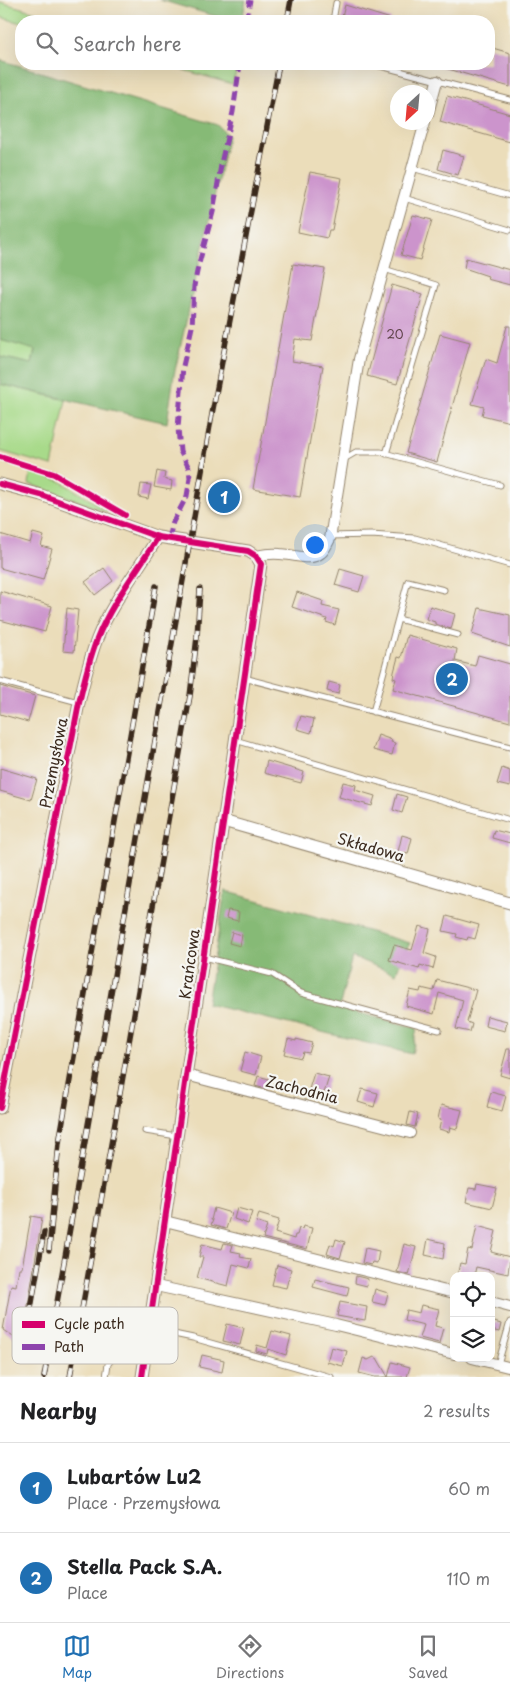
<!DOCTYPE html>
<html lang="en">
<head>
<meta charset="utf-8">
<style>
  body { margin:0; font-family:"Playpen Sans",sans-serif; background:#f2f2f2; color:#202124 }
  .controls { position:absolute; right:15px; bottom:15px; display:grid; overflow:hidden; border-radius:10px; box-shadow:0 5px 20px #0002 }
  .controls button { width:45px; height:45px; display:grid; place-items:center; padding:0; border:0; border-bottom:1px solid #e0e0e0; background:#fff; color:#202124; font:25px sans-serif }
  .compass { position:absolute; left:390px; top:85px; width:45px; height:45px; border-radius:50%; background:#fff; box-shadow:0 5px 20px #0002; rotate:206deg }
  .you { position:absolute; left:314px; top:544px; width:18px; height:18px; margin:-12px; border:4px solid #fff; border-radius:50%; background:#1a73e8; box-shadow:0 0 0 8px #1a73e833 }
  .badge { display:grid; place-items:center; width:32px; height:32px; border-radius:50%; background:#1f6fb2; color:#fff; font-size:16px; font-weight:700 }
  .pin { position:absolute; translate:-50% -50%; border:2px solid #fff; box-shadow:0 1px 5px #0006 }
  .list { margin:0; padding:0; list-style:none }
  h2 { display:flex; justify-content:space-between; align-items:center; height:65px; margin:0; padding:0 20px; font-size:21px }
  h2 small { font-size:16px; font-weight:400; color:#757577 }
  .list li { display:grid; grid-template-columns:32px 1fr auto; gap:15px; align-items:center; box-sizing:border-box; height:90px; padding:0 20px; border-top:1px solid #e0e0e0 }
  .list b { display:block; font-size:19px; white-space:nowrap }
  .list p { margin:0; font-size:16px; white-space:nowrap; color:#757577 }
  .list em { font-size:16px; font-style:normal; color:#757577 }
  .icon { flex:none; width:28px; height:28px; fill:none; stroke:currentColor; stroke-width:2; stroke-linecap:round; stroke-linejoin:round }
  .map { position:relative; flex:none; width:510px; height:1377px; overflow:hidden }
  .search { position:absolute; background:#fff; box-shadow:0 5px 20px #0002; left:15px; right:15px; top:15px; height:55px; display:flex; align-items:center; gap:12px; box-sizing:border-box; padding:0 18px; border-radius:20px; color:#757577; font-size:19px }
  .sheet { height:245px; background:#fff }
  nav { display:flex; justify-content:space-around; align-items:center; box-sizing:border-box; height:70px; border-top:1px solid #e0e0e0; background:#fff; font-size:14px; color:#757577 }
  nav a { display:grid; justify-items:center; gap:2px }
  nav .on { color:#1f6fb2 }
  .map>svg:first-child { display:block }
</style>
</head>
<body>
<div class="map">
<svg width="510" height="1377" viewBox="0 0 510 1377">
  <rect width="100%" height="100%" fill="#f6f6f2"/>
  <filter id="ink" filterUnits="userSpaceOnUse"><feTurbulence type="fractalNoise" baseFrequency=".02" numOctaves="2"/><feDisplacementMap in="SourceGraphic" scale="10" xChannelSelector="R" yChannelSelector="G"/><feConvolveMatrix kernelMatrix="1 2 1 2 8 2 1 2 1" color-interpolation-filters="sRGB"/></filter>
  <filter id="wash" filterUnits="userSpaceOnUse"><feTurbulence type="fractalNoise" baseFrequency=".0096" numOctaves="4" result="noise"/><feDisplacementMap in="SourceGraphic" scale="20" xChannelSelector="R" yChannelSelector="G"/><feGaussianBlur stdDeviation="1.12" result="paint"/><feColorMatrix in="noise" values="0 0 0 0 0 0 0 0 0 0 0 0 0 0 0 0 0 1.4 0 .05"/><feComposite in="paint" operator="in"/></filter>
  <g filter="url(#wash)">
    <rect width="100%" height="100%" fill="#ebddba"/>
    <!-- green -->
    <path fill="#a8da8a" stroke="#728254" d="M 0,2 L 68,21 L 21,21 L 21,23 L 0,17 Z
      M 163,64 L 215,64 L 237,70 L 232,84 Z
      M 0,340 L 35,349 L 32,364 L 0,357 Z
      M 0,384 L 66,400 L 52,466 L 0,451 Z
      M 31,471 L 60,481 L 108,511 L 107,512 L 60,494 L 29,484 Z"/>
    <!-- forest -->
    <path fill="#86ba76" stroke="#60724a" d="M 160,0 L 246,0 L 242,21 L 232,21 Z
      M 0,60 L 218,125 L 228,136 L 174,375 L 167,423 L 0,384 L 0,357 L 32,364 L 35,350 L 0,340 Z
      M 225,891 L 410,943 L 401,960 L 396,974 L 352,957 L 339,1008 L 417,1028 L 412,1054 L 207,1004 Z"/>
    <g id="blocks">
      <!-- building -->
      <path fill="#cc94cc" d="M 345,5 L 391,19 L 391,21 L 341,21 Z
        M 489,47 L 510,53 L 510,87 L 438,66 L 438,64 L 489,64 Z
        M 447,96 L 510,114 L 510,142 L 440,122 Z
        M 443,150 L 464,156 L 458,175 L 438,169 Z
        M 310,172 L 342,178 L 332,230 L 329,230 L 327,238 L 298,232 Z
        M 413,215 L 432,220 L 420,260 L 401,255 Z
        M 466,258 L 510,270 L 510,285 L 487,279 L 488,276 L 464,268 Z
        M 293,264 L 325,269 L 312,341 L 295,339 L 292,361 L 323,366 L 300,497 L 253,489 Z
        M 392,285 L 423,294 L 397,384 L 367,376 Z
        M 507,326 L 510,326 L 510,422 L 482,415 L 484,407 L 472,404 L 486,359 L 497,363 Z
        M 440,334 L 470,342 L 437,462 L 406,453 Z
        M 157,471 L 165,473 L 164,479 L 172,481 L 171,490 L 154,487 Z
        M 141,484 L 151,485 L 148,499 L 139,497 Z
        M 220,490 L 230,493 L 228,504 L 217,502 Z
        M 33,533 L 44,536 L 41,546 L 52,549 L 43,580 L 0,568 L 0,534 L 30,543 Z
        M 104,568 L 113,581 L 95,595 L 85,582 Z
        M 340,569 L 364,576 L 359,592 L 335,585 Z
        M 0,591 L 52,606 L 45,632 L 0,620 Z
        M 297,592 L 323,601 L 322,606 L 339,610 L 335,625 L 326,622 L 327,619 L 292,607 Z
        M 430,606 L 455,614 L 451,629 L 435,624 L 435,622 L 426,619 Z
        M 67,608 L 78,610 L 74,652 L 63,651 Z
        M 479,608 L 510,615 L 510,647 L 472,634 Z
        M 407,635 L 457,649 L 455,661 L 475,666 L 478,655 L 510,664 L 510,722 L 393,689 L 396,679 L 393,678 L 394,672 L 398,657 L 401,658 Z
        M 329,682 L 340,685 L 338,694 L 327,691 Z
        M 0,686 L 35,696 L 28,722 L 0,714 Z
        M 301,716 L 314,719 L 311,733 L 297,729 Z
        M 378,735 L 392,740 L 391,742 L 395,743 L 392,755 L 373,750 Z
        M 267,761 L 304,772 L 301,783 L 264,773 Z
        M 0,768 L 37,779 L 31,800 L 0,791 Z
        M 502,768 L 510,771 L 510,787 L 497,784 Z
        M 343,782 L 356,785 L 355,790 L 375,796 L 372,806 L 339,797 Z
        M 397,794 L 407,797 L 402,813 L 393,810 Z
        M 494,830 L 510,834 L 510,843 L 492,838 Z
        M 402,835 L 412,838 L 408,854 L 398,852 Z
        M 228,910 L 239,912 L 238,921 L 226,918 Z
        M 447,916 L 479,925 L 475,939 L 468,937 L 467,940 L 456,937 L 457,934 L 443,931 Z
        M 419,926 L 430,929 L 424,953 L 436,957 L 433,969 L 420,965 L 419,969 L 389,960 L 394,945 L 412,950 Z
        M 232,932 L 242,935 L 240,946 L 229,943 Z
        M 437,980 L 476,990 L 467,1022 L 472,1024 L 470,1032 L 456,1029 L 463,1000 L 439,993 L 434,1014 L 406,1006 L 410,990 L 420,992 L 421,988 L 434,991 Z
        M 487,1016 L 507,1021 L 505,1031 L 485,1026 Z
        M 288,1039 L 296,1041 L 296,1039 L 312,1043 L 309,1053 L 303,1052 L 301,1058 L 284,1054 Z
        M 507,1049 L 510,1049 L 510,1078 L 500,1075 Z
        M 245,1052 L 261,1057 L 256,1075 L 240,1071 Z
        M 314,1073 L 329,1077 L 324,1093 L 309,1089 Z
        M 258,1076 L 269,1079 L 266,1089 L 255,1086 Z
        M 362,1089 L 378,1093 L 374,1107 L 358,1102 Z
        M 491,1092 L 506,1096 L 502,1111 L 487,1107 Z
        M 441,1105 L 462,1110 L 457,1129 L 450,1127 L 449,1132 L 439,1129 L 441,1120 L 438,1119 Z
        M 410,1112 L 418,1114 L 415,1127 L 407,1125 Z
        M 477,1184 L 497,1188 L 492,1208 L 466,1202 L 469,1188 L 476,1189 Z
        M 214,1208 L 231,1213 L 226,1229 L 211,1225 L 213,1220 L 211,1220 Z
        M 237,1208 L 252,1212 L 248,1224 L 234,1219 Z
        M 259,1214 L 279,1220 L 275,1233 L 294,1239 L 295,1235 L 297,1235 L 299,1228 L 302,1229 L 303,1226 L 312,1228 L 307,1249 L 263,1238 L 267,1226 L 256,1222 Z
        M 31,1216 L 42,1218 L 22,1343 L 3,1330 L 11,1285 L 16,1286 L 19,1268 L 22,1268 Z
        M 477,1226 L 496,1231 L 491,1252 L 510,1257 L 508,1274 L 476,1267 L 474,1276 L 457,1276 L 460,1263 L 465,1264 L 468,1249 L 472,1250 Z
        M 336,1239 L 345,1242 L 340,1258 L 327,1254 L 330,1244 L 334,1246 Z
        M 428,1239 L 445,1243 L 443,1259 L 425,1255 Z
        M 224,1243 L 233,1245 L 231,1251 L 241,1253 L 240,1257 L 251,1259 L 249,1268 L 233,1264 L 228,1286 L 197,1278 L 203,1257 L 199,1257 L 202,1244 L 222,1249 Z
        M 404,1244 L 416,1247 L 409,1275 L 397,1272 Z
        M 365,1248 L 379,1251 L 377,1263 L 372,1262 L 371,1265 L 362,1263 Z
        M 277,1265 L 291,1269 L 286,1288 L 272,1285 Z
        M 356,1276 L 368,1279 L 367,1286 L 355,1283 Z
        M 315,1279 L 349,1287 L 347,1296 L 313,1287 Z
        M 375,1289 L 388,1293 L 385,1305 L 372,1302 Z
        M 340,1302 L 367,1307 L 365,1321 L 337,1316 Z
        M 421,1305 L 439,1309 L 435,1326 L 443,1328 L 439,1343 L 420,1338 L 424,1325 L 404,1320 L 406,1310 L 419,1313 Z
        M 491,1321 L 501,1324 L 499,1332 L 491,1330 Z
        M 227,1324 L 244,1328 L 240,1345 L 223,1341 Z
        M 272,1331 L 291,1336 L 286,1355 L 268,1349 L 267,1354 L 256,1351 L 257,1345 L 267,1348 Z
        M 331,1347 L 347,1351 L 343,1366 L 327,1362 Z
        M 202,1355 L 224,1360 L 222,1372 L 199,1367 Z
        M 374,1357 L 377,1358 L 388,1377 L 375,1377 L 359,1373 L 363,1358 L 368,1360 Z
        M 392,1362 L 410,1367 L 407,1377 L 388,1377 Z"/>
    </g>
  </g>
  <g filter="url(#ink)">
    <use href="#blocks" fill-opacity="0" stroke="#93846c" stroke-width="1"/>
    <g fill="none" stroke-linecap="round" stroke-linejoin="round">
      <defs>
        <path id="service" d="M 333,21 L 336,3
          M 373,64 L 510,100
          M 412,168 L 510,196
          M 404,198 L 510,230
          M 384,269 L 436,285 L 386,454
          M 344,459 L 356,452 L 381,452 L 500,485
          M 330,536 L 371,535 L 415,538 L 510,565
          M 398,619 L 458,635
          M 244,678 L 510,747
          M 0,681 L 78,702
          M 373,712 L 408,581 L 444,590
          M 235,740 L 510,820
          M 204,957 L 272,974 L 301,993 L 439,1030
          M 145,1131 L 177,1136
          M 150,1329 L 193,1338 L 331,1377
          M 498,1364 L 510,1322
          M 106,1377 L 108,1364 L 114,1356 L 125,1353 L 145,1355"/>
        <path id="minor" d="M 428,114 L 437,81
          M 256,556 C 265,554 272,553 280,554 C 293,554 310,562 321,553 C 325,550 327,544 330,539 L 359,359 L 425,122
          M 186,1075 L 410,1133
          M 165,1221 L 454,1293
          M 156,1286 L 336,1325 L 454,1354
          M 491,1302 L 510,1307
          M 472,1358 L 508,1367"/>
        <path id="tertiary" d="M 0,484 L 41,495 L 158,537 L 248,551 L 256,556 L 261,564 L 142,1377
          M 223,821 L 510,903
          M 0,1108 L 79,703 C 84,681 89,660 97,639 C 111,603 138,570 158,537"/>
      </defs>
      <!-- service casing -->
      <use href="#service" stroke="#93846c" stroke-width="7"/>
      <!-- minor casing -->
      <use href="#minor" stroke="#93846c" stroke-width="12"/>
      <!-- tertiary casing -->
      <use href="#tertiary" stroke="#93846c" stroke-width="13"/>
      <!-- service -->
      <use href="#service" stroke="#fff" stroke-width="5"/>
      <!-- minor -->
      <use href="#minor" stroke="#fff" stroke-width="10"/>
      <!-- tertiary -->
      <use href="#tertiary" stroke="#fff" stroke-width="11"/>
      <defs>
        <path id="rail" d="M 287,21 L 291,0
          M 49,1250 L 59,1143 L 156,586
          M 26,1338 L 44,1232
          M 44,1377 L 212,414 L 279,64
          M 70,1377 L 190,696 L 197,637 L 200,589"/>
      </defs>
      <!-- rail casing -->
      <use href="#rail" stroke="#3b2a1e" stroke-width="5.5"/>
      <!-- rail -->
      <use href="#rail" stroke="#f6f6f2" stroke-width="4" stroke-dasharray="11" stroke-linecap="butt"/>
      <!-- quiet -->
      <path stroke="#8e44ad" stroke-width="5" stroke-dasharray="10 5" stroke-linecap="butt" d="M 246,21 L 250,0
        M 169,539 L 173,522 L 187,496 L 190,478 L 189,468 L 180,451 L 178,428 L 183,366 L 192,327 L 194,286 L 198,267 L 213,212 L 222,159 L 233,112 L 240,64"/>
      <defs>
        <path id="cycleway" d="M 0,457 L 54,474 L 125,515
          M 0,484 L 41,495 L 158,537 L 248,551 L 256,556 L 261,564 L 142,1377
          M 0,1108 L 79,703 C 84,681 89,660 97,639 C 111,603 138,570 158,537"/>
      </defs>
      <!-- cycleway casing -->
      <use href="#cycleway" stroke="#f6f6f2" stroke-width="9"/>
      <!-- cycleway -->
      <use href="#cycleway" stroke="#d6006c" stroke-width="6"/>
    </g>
  </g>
  <g text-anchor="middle" stroke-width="4.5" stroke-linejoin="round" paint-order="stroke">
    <!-- number labels -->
    <g font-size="12" fill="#5f444a">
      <text x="395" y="339">20</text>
    </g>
    <!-- street labels -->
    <g font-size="15" fill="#3b2a1e" stroke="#f6f6f2">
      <text transform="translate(54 763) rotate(-79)" y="5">Przemysłowa</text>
      <text transform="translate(371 848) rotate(16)" y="5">Składowa</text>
      <text transform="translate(190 964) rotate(-82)" y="5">Krańcowa</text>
      <text transform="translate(302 1090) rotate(14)" y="5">Zachodnia</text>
    </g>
  </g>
  <!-- legend -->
  <rect x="12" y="1307" width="166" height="57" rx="8" fill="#f6f6f2" stroke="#beb9b2" stroke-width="1"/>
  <rect x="22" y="1321" width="23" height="7" fill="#d6006c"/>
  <rect x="22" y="1344" width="23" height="6" fill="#8e44ad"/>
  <g font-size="14" fill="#3b2a1e">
    <text x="54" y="1329">Cycle path</text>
    <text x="54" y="1352">Path</text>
  </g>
</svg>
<div class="controls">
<button><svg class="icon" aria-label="locate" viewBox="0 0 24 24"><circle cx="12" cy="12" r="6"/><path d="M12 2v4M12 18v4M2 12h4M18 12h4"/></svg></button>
<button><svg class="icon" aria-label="layers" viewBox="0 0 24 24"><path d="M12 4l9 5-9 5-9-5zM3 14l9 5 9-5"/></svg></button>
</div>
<svg class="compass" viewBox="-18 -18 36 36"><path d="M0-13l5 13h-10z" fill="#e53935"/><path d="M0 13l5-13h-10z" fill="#757577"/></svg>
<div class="you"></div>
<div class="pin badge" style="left:224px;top:497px">1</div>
<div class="pin badge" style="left:452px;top:679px">2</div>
<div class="search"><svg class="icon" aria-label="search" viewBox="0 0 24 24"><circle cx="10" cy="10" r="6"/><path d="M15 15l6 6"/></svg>Search here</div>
</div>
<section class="sheet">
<h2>Nearby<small>2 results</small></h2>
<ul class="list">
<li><span class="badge">1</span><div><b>Lubartów Lu2</b><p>Place · Przemysłowa</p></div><em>60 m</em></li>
<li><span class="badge">2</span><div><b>Stella Pack S.A.</b><p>Place</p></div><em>110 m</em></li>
</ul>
</section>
<nav>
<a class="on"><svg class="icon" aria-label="map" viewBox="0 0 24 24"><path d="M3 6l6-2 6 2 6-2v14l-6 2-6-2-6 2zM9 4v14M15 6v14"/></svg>Map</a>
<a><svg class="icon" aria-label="directions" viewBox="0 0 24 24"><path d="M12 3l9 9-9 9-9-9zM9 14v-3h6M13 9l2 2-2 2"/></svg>Directions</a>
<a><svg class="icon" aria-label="saved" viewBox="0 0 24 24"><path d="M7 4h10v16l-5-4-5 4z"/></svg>Saved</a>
</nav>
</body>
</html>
